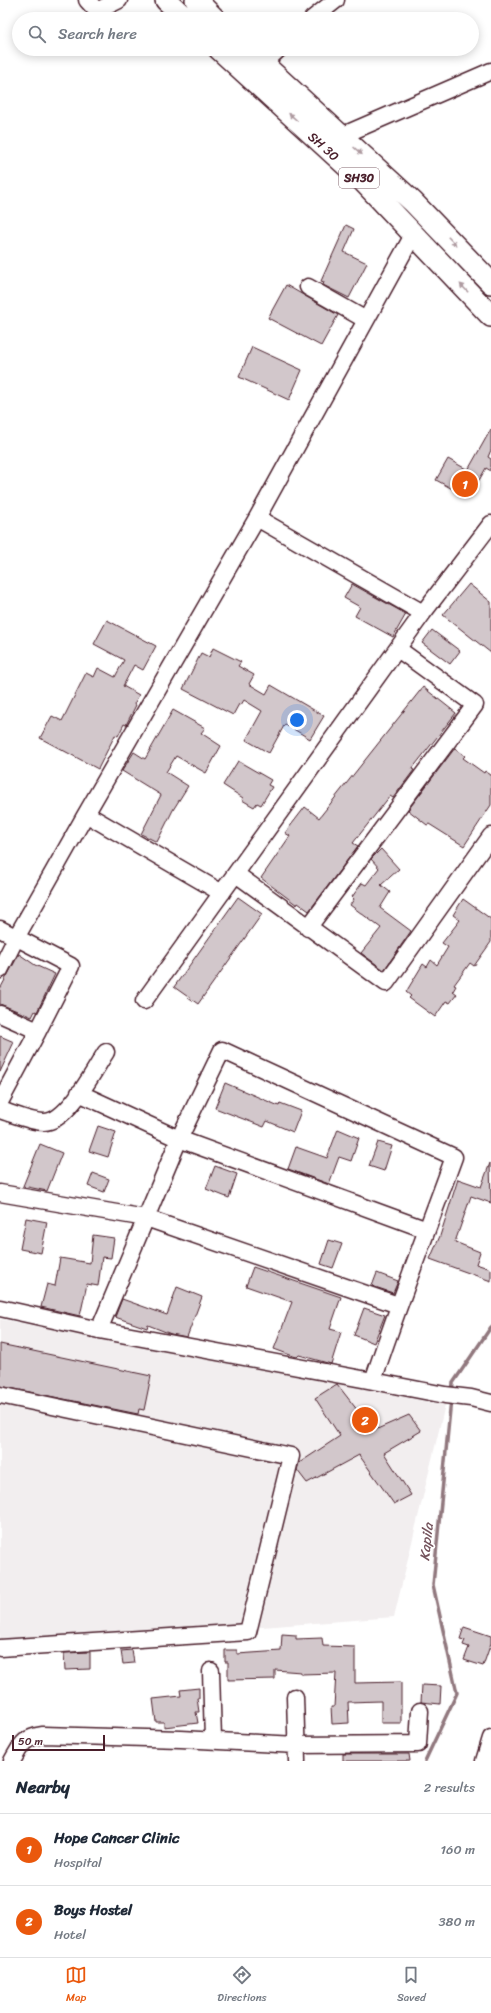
<!DOCTYPE html>
<html lang="en">
<head>
<meta charset="utf-8">
<style>
  body { margin:0; font-family:Sriracha,sans-serif; background:#f6f6f7; color:#1f2937 }
  .scale { position:absolute; left:12px; bottom:10px; width:93px; box-sizing:border-box; padding-left:4px; border:2px solid #4a1f2b; border-top:0; font-size:11px; line-height:14px; white-space:nowrap; color:#4a1f2b; -webkit-text-stroke:3px #fff; paint-order:stroke }
  .you { position:absolute; left:297px; top:720px; width:14px; height:14px; margin:-10px; border:3px solid #fff; border-radius:50%; background:#1a73e8; box-shadow:0 0 0 6px #1a73e833 }
  .badge { display:grid; place-items:center; width:26px; height:26px; border-radius:50%; background:#ea580c; color:#fff; font-size:13px; font-weight:700 }
  .pin { position:absolute; translate:-50% -50%; border:2px solid #fff; box-shadow:0 1px 4px #0006 }
  .list { margin:0; padding:0; list-style:none }
  h2 { display:flex; justify-content:space-between; align-items:center; height:52px; margin:0; padding:0 16px; font-size:17px }
  h2 small { font-size:13px; font-weight:400; color:#747a83 }
  .list li { display:grid; grid-template-columns:26px 1fr auto; gap:12px; align-items:center; box-sizing:border-box; height:72px; padding:0 16px; border-top:1px solid #e0e1e3 }
  .list b { display:block; font-size:15px; white-space:nowrap }
  .list p { margin:0; font-size:13px; white-space:nowrap; color:#747a83 }
  .list em { font-size:13px; font-style:normal; color:#747a83 }
  .icon { flex:none; width:22px; height:22px; fill:none; stroke:currentColor; stroke-width:2; stroke-linecap:round; stroke-linejoin:round }
  .map { position:relative; flex:none; width:491px; height:1761px; overflow:hidden }
  .search { position:absolute; background:#fff; box-shadow:0 2px 10px #0003; left:12px; right:12px; top:12px; height:44px; display:flex; align-items:center; gap:10px; box-sizing:border-box; padding:0 14px; border-radius:22px; color:#747a83; font-size:15px }
  .sheet { height:196px; background:#fff }
  nav { display:flex; justify-content:space-around; align-items:center; box-sizing:border-box; height:56px; border-top:1px solid #e0e1e3; background:#fff; font-size:11px; color:#747a83 }
  nav a { display:grid; justify-items:center; gap:2px }
  nav .on { color:#ea580c }
  .map>svg:first-child { display:block }
</style>
</head>
<body>
<div class="map">
<svg width="491" height="1761" viewBox="0 0 491 1761">
  <rect width="100%" height="100%" fill="#fff"/>
  <filter id="ink" filterUnits="userSpaceOnUse"><feTurbulence type="fractalNoise" baseFrequency=".025" numOctaves="2"/><feDisplacementMap in="SourceGraphic" scale="8" xChannelSelector="R" yChannelSelector="G"/><feConvolveMatrix kernelMatrix="1 2 1 2 8 2 1 2 1" color-interpolation-filters="sRGB"/></filter>
  <g filter="url(#ink)">
    <!-- built -->
    <path fill="#f2eeef" d="M 0,1319 L 445,1405 L 394,1617 L 0,1647 Z"/>
    <g fill="none" stroke-linecap="round" stroke-linejoin="round">
      <!-- stream -->
      <path stroke="#91787e" stroke-width="3.5" d="M 452,1391 L 453,1383 L 491,1327
        M 425,1761 L 457,1693 L 433,1585 L 451,1399"/>
    </g>
    <!-- building -->
    <path fill="#d2c7cb" stroke="#4a1f2b" d="M 346,225 L 354,229 L 344,252 L 367,263 L 349,298 L 323,285 L 324,282 L 321,281 Z
      M 286,285 L 338,315 L 321,346 L 268,318 Z
      M 252,347 L 302,370 L 289,400 L 239,377 Z
      M 491,429 L 491,450 L 488,457 L 491,459 L 491,471 L 486,468 L 469,498 L 436,480 L 448,459 L 468,470 Z
      M 352,584 L 406,614 L 393,637 L 355,616 L 360,607 L 344,598 Z
      M 469,584 L 491,602 L 491,653 L 443,615 Z
      M 107,620 L 156,646 L 143,670 L 134,665 L 123,686 L 139,695 L 134,704 L 136,705 L 126,725 L 124,724 L 118,736 L 115,735 L 98,769 L 40,738 L 52,716 L 62,721 L 86,673 L 94,677 L 98,668 L 115,677 L 124,660 L 94,644 Z
      M 432,630 L 460,651 L 450,664 L 422,643 Z
      M 213,648 L 241,662 L 238,666 L 254,675 L 249,684 L 266,694 L 271,685 L 324,716 L 310,739 L 285,724 L 269,753 L 246,740 L 262,711 L 244,700 L 241,705 L 239,704 L 233,715 L 183,689 L 201,653 L 209,657 Z
      M 423,687 L 456,713 L 412,769 L 414,770 L 393,798 L 390,796 L 353,843 L 358,846 L 309,911 L 298,903 L 297,905 L 261,878 L 290,836 L 285,833 L 305,807 L 319,818 Z
      M 173,710 L 205,728 L 201,733 L 221,746 L 206,773 L 176,756 L 166,772 L 188,786 L 173,810 L 157,842 L 141,834 L 161,795 L 122,771 L 134,752 L 145,759 Z
      M 455,748 L 465,756 L 463,758 L 484,773 L 485,771 L 491,775 L 491,805 L 464,846 L 429,824 L 427,825 L 408,810 Z
      M 238,761 L 271,780 L 268,785 L 272,787 L 261,805 L 257,803 L 254,807 L 242,800 L 243,798 L 223,785 Z
      M 381,849 L 399,869 L 381,885 L 390,892 L 380,908 L 411,931 L 384,970 L 361,953 L 381,928 L 350,905 L 354,899 L 352,897 L 362,883 L 366,885 L 379,868 L 371,859 Z
      M 238,897 L 262,914 L 198,1004 L 174,987 Z
      M 463,899 L 491,919 L 491,942 L 474,966 L 470,963 L 454,985 L 456,986 L 453,991 L 457,994 L 450,1003 L 446,1001 L 435,1017 L 409,998 L 411,996 L 406,992 L 423,964 L 427,967 L 431,960 L 437,965 L 448,947 L 442,943 L 460,920 L 453,915 Z
      M 19,954 L 35,965 L 55,974 L 37,1012 L 35,1011 L 32,1017 L 0,1004 L 0,989 Z
      M 0,1036 L 14,1042 L 0,1072 Z
      M 225,1083 L 279,1106 L 280,1103 L 301,1111 L 293,1132 L 267,1121 L 264,1127 L 215,1108 Z
      M 98,1126 L 116,1132 L 108,1157 L 89,1151 Z
      M 338,1129 L 359,1138 L 351,1161 L 339,1157 L 329,1184 L 288,1169 L 296,1147 L 327,1158 Z
      M 378,1142 L 392,1146 L 384,1171 L 369,1166 Z
      M 40,1144 L 62,1153 L 47,1191 L 23,1186 Z
      M 490,1163 L 491,1203 L 471,1196 L 455,1242 L 480,1252 L 476,1264 L 491,1269 L 491,1281 L 430,1259 L 440,1236 L 458,1179 L 481,1187 Z
      M 215,1166 L 237,1174 L 229,1198 L 206,1189 Z
      M 93,1173 L 109,1179 L 104,1192 L 88,1186 Z
      M 26,1218 L 47,1222 L 41,1253 L 20,1249 Z
      M 93,1235 L 114,1238 L 111,1258 L 102,1257 L 98,1286 L 87,1284 L 80,1316 L 41,1307 L 47,1284 L 55,1286 L 60,1258 L 90,1263 Z
      M 329,1240 L 342,1244 L 333,1268 L 321,1264 Z
      M 253,1267 L 341,1297 L 330,1329 L 341,1332 L 331,1364 L 299,1355 L 297,1357 L 293,1356 L 274,1349 L 292,1302 L 246,1286 Z
      M 377,1273 L 398,1281 L 393,1293 L 372,1286 Z
      M 177,1287 L 202,1297 L 187,1337 L 171,1334 L 148,1325 L 147,1328 L 115,1317 L 122,1299 L 167,1315 Z
      M 364,1308 L 385,1315 L 374,1343 L 354,1335 Z
      M 0,1344 L 151,1376 L 144,1410 L 139,1409 L 138,1414 L 0,1386 Z
      M 337,1384 L 365,1420 L 375,1430 L 409,1415 L 421,1431 L 384,1453 L 411,1495 L 394,1504 L 359,1455 L 307,1483 L 297,1470 L 299,1463 L 340,1436 L 315,1398 Z
      M 464,1627 L 491,1636 L 491,1643 L 483,1666 L 464,1660 L 469,1647 L 463,1645 L 465,1640 L 460,1639 Z
      M 282,1634 L 296,1635 L 296,1639 L 322,1638 L 323,1646 L 355,1647 L 355,1683 L 401,1682 L 401,1723 L 381,1723 L 381,1701 L 348,1702 L 349,1723 L 332,1724 L 331,1707 L 334,1707 L 336,1673 L 301,1674 L 301,1672 L 275,1670 L 275,1679 L 228,1680 L 228,1662 L 225,1662 L 225,1650 L 237,1650 L 237,1654 L 281,1651 Z
      M 132,1650 L 134,1663 L 123,1664 L 121,1651 Z
      M 90,1652 L 90,1669 L 65,1670 L 64,1653 Z
      M 422,1685 L 441,1686 L 440,1704 L 421,1702 Z
      M 199,1688 L 199,1698 L 197,1698 L 199,1712 L 196,1712 L 198,1723 L 164,1727 L 164,1722 L 156,1722 L 153,1699 L 181,1696 L 180,1690 Z
      M 343,1754 L 409,1754 L 410,1761 L 343,1761 Z"/>
    <g fill="none" stroke-linecap="round" stroke-linejoin="round">
      <defs>
        <path id="minor" d="M 87,0 L 97,11 L 119,0
          M 312,19 L 336,0
          M 263,64 L 279,49
          M 341,136 L 491,71
          M 308,287 L 366,320
          M 257,518 L 423,613
          M 236,874 L 386,983 L 491,836
          M 222,893 L 86,814 L 257,518 L 413,235
          M 308,928 L 475,705 L 398,649
          M 0,929 L 71,966 L 38,1031 L 0,1014
          M 0,970 L 17,936 L 86,814
          M 144,1001 L 423,613 L 491,524
          M 0,1102 L 38,1031
          M 0,1110 C 14,1114 30,1122 44,1122 C 68,1122 94,1070 106,1052
          M 0,1193 L 146,1218 L 398,1305
          M 0,1308 L 99,1330 L 373,1381 C 398,1305 427,1231 454,1157 L 222,1050 L 179,1139 L 79,1093
          M 99,1330 L 179,1139 L 427,1230
          M 373,1381 L 445,1395 L 471,1398 L 491,1403
          M 0,1395 L 291,1456 L 248,1632 L 0,1648
          M 211,1671 L 213,1740
          M 295,1697 L 297,1761
          M 12,1761 C 22,1744 23,1738 43,1735 L 181,1739 L 297,1745 L 418,1744 L 420,1711
          M 484,1761 L 491,1738"/>
        <path id="major" d="M 166,0 L 186,19
          M 196,0 L 215,19
          M 219,49 L 361,179 L 491,316
          M 247,49 L 413,202 L 491,283"/>
      </defs>
      <!-- minor casing -->
      <use href="#minor" stroke="#4a1f2b" stroke-width="19"/>
      <!-- major casing -->
      <use href="#major" stroke="#4a1f2b" stroke-width="24"/>
      <!-- minor -->
      <use href="#minor" stroke="#fff" stroke-width="16"/>
      <!-- major -->
      <use href="#major" stroke="#fff" stroke-width="21"/>
    </g>
    <!-- one-way arrows -->
    <defs><path id="oneway-solid" d="M-6-.8H1V-3.2L6.5 0L1 3.2V.8H-6Z"/></defs>
    <g fill="#ae9aa0">
      <use href="#oneway-solid" transform="translate(293 117) rotate(-138)"/>
      <use href="#oneway-solid" transform="translate(358 151) rotate(42)"/>
      <use href="#oneway-solid" transform="translate(452 241) rotate(46)"/>
      <use href="#oneway-solid" transform="translate(464 288) rotate(-134)"/>
    </g>
  </g>
  <g text-anchor="middle" stroke-width="3.5" stroke-linejoin="round" paint-order="stroke">
    <!-- shield labels -->
    <rect fill="#fff" stroke="#80626b" stroke-width="1" x="339" y="168" width="40" height="20" rx="3"/>
    <g font-size="12" font-weight="bold" fill="#4a1f2b">
      <text x="359" y="182">SH30</text>
    </g>
    <!-- street labels -->
    <g font-size="13" fill="#4a1f2b" stroke="#fff">
      <text transform="translate(324 146) rotate(42)" y="5">SH 30</text>
    </g>
    <!-- water labels -->
    <g font-size="14" font-style="italic" fill="#74535c" stroke="#fff">
      <text transform="translate(426 1542) rotate(-84)" y="5">Kapila</text>
    </g>
  </g>
</svg>
<div class="scale">50 m</div>
<div class="you"></div>
<div class="pin badge" style="left:465px;top:484px">1</div>
<div class="pin badge" style="left:365px;top:1420px">2</div>
<div class="search"><svg class="icon" aria-label="search" viewBox="0 0 24 24"><circle cx="10" cy="10" r="6"/><path d="M15 15l6 6"/></svg>Search here</div>
</div>
<section class="sheet">
<h2>Nearby<small>2 results</small></h2>
<ul class="list">
<li><span class="badge">1</span><div><b>Hope Cancer Clinic</b><p>Hospital</p></div><em>160 m</em></li>
<li><span class="badge">2</span><div><b>Boys Hostel</b><p>Hotel</p></div><em>380 m</em></li>
</ul>
</section>
<nav>
<a class="on"><svg class="icon" aria-label="map" viewBox="0 0 24 24"><path d="M3 6l6-2 6 2 6-2v14l-6 2-6-2-6 2zM9 4v14M15 6v14"/></svg>Map</a>
<a><svg class="icon" aria-label="directions" viewBox="0 0 24 24"><path d="M12 3l9 9-9 9-9-9zM9 14v-3h6M13 9l2 2-2 2"/></svg>Directions</a>
<a><svg class="icon" aria-label="saved" viewBox="0 0 24 24"><path d="M7 4h10v16l-5-4-5 4z"/></svg>Saved</a>
</nav>
</body>
</html>
